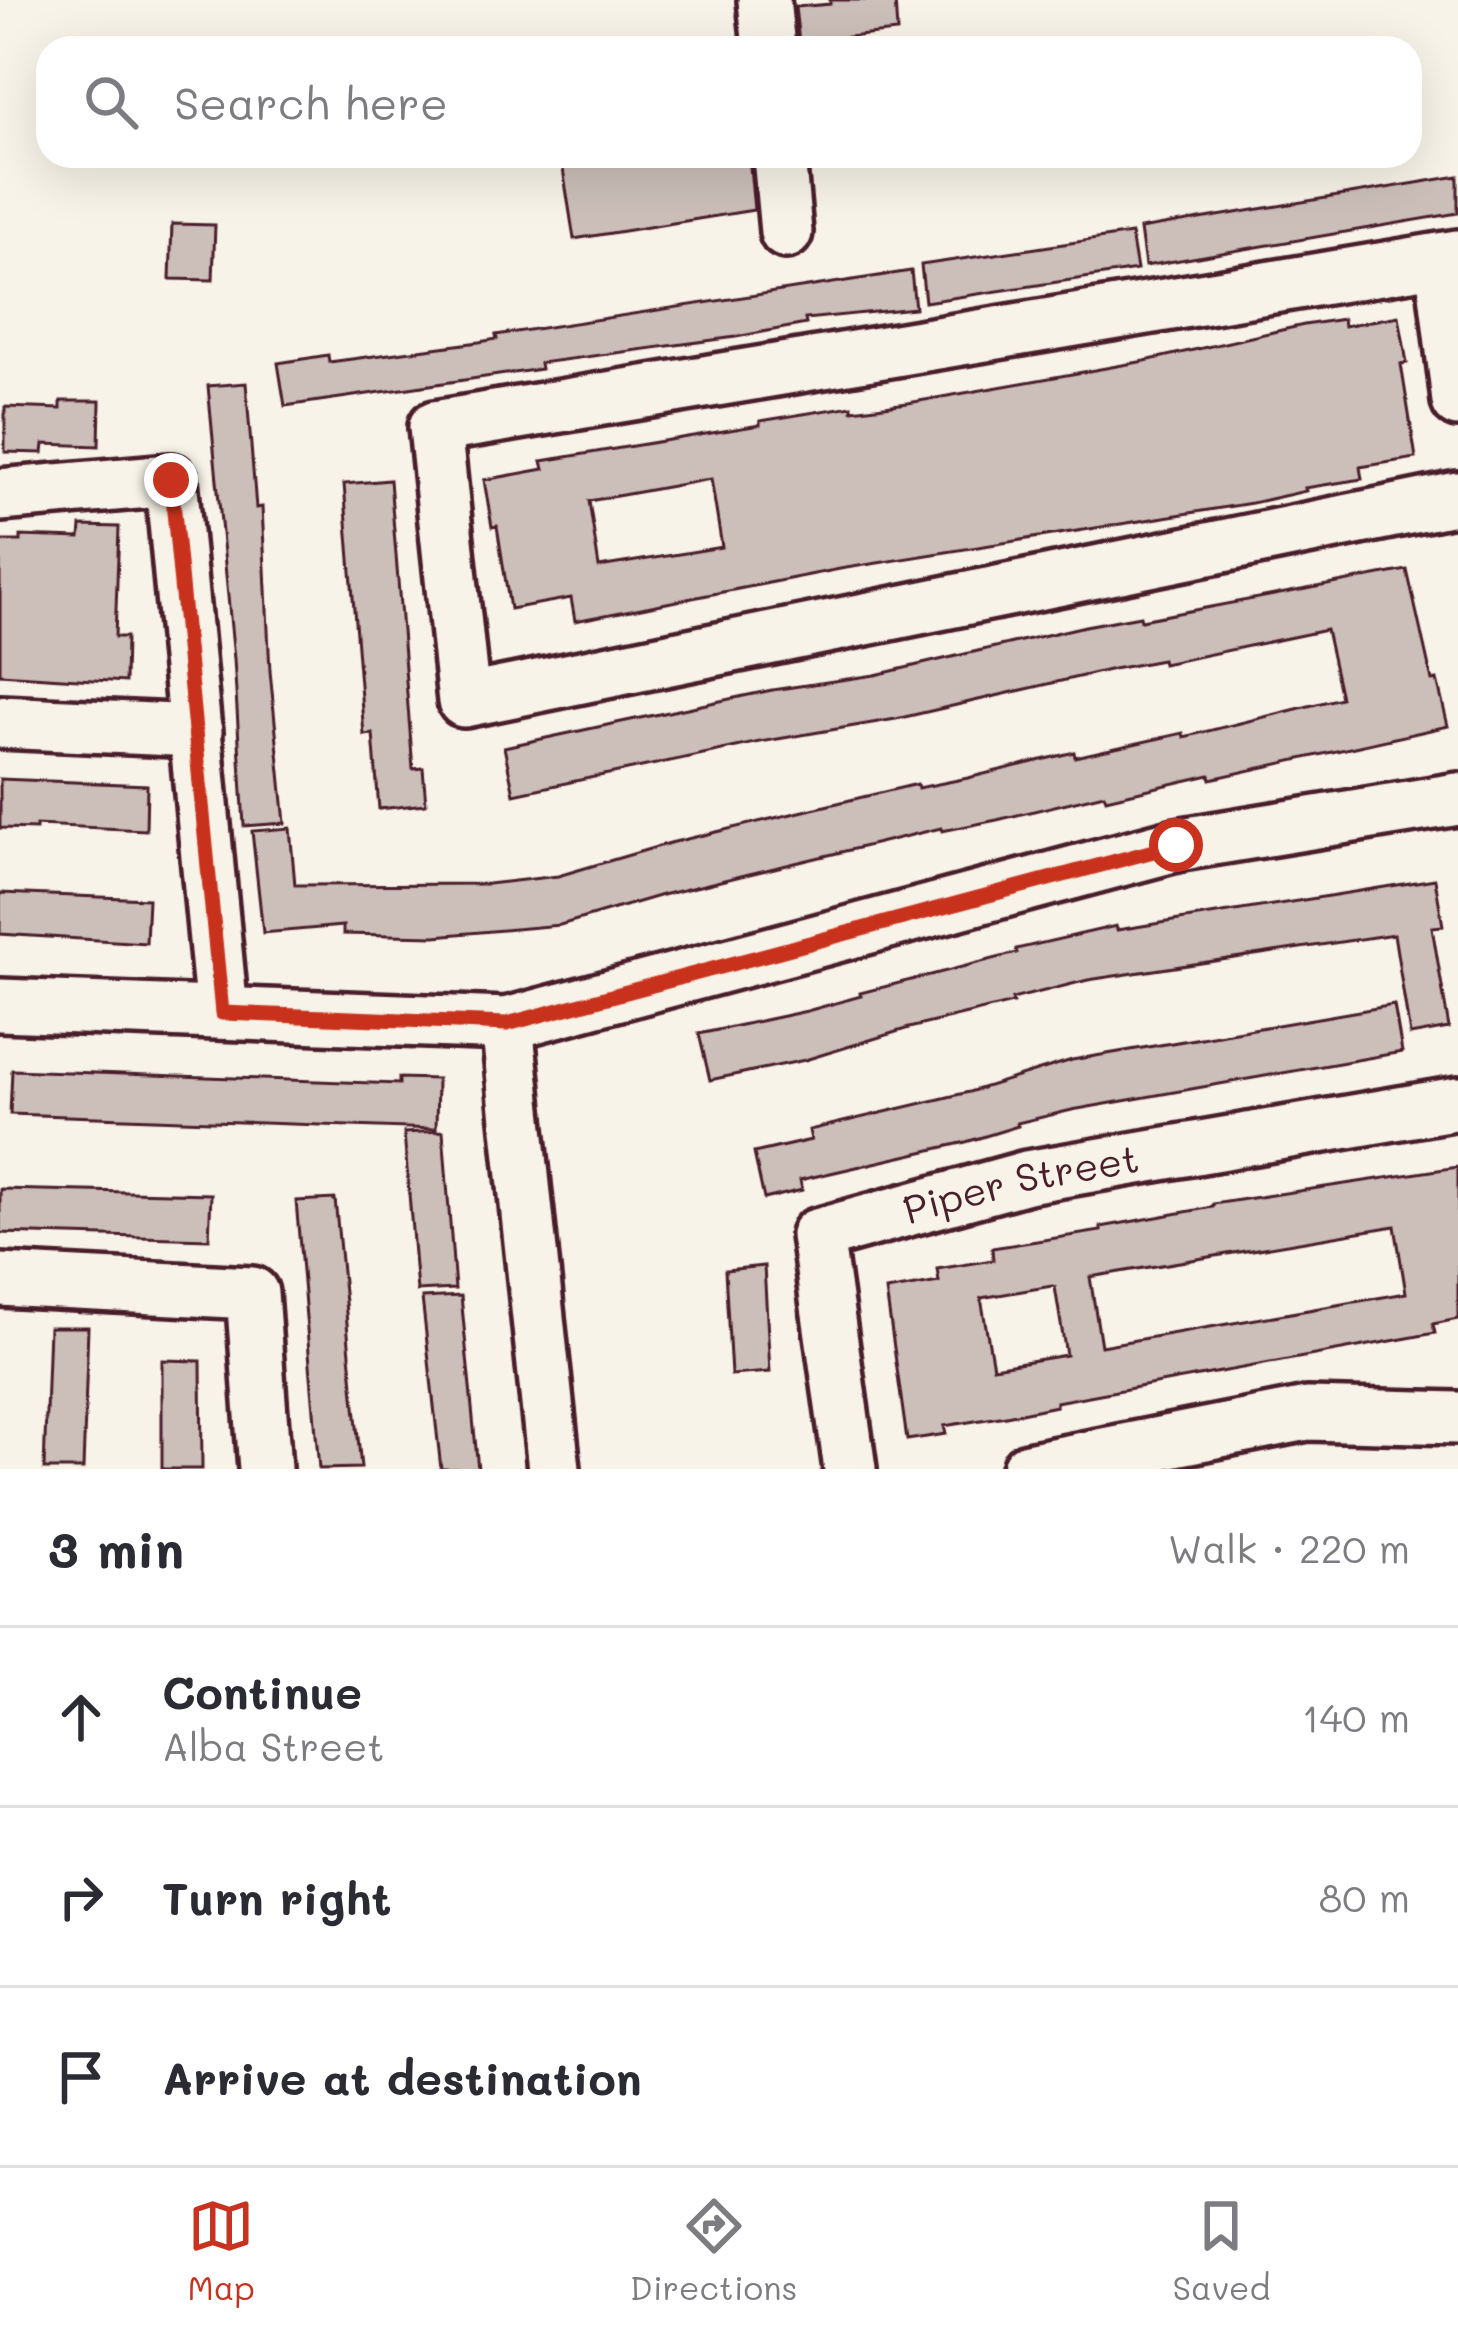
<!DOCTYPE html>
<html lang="en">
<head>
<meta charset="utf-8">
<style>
  body { margin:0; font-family:Mali,sans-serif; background:#f2f2f3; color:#2b2b33 }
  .stop { position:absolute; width:36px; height:36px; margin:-27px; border:9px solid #c8321e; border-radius:50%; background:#fff }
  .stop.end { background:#c8321e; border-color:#fff; box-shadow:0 3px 12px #0008 }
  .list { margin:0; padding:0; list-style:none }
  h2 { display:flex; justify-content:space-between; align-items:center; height:156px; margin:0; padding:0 48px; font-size:51px }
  h2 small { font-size:39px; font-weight:400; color:#7c7c81 }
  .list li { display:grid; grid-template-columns:78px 1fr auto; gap:36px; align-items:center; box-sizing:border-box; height:180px; padding:0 48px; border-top:3px solid #e1e1e2 }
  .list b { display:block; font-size:45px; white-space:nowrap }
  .list p { margin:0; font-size:39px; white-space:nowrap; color:#7c7c81 }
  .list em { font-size:39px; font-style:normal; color:#7c7c81 }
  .icon { flex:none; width:66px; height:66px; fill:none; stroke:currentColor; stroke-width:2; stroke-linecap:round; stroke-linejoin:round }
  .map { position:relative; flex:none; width:1458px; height:1469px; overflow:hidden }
  .search { position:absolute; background:#fff; box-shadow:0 12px 48px #0002; left:36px; right:36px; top:36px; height:132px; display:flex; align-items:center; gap:30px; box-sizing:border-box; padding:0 42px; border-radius:36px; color:#7c7c81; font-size:45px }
  .sheet { height:696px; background:#fff }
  nav { display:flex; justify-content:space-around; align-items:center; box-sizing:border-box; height:168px; border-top:3px solid #e1e1e2; background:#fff; font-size:33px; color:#7c7c81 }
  nav a { display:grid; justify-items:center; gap:6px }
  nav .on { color:#c8321e }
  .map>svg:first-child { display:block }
</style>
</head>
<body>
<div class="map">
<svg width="1458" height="1469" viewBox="0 0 1458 1469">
  <rect width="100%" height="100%" fill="#f7f3e8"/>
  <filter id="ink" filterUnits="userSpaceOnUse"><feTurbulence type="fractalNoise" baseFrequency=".00833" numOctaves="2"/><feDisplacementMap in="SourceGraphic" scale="24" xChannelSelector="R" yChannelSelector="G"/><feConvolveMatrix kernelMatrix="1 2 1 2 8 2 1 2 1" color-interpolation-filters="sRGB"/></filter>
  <g filter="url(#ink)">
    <!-- building -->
    <path fill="#ccbfb9" stroke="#4a1f2b" stroke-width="3" fill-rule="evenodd" d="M 830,0 L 895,0 L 897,32 L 799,42 L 795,7 L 830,4 Z
      M 561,156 L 749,156 L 754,210 L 574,239 Z
      M 1458,176 L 1458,213 L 1145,266 L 1140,229 Z
      M 172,224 L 215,225 L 213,280 L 170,279 Z
      M 1131,234 L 1137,270 L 925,302 L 921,265 Z
      M 911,271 L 915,308 L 805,319 L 806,324 L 736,337 L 540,363 L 541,369 L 285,406 L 278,363 L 328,355 L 329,362 L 479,342 L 497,339 L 496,335 Z
      M 1399,316 L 1407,363 L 1401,364 L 1416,458 L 1360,467 L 1362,479 L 1305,488 L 1306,491 L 1252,503 L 840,569 L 575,621 L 571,598 L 510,609 L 497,526 L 492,527 L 484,480 L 544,469 L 542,461 L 760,425 L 760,421 L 852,406 L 852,410 L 908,403 L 1145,361 L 1304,325 L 1343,319 L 1344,326 ZM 711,479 L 722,547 L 599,567 L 589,501 Z
      M 246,383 L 256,508 L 262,507 L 270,671 L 285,823 L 244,826 L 234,659 L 208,386 Z
      M 61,401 L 100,401 L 99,446 L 44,444 L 43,453 L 5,452 L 5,407 L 61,409 Z
      M 390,480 L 413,769 L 423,768 L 426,804 L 379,809 L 373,734 L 364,735 L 344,484 Z
      M 81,526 L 119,527 L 115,637 L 126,637 L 125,682 L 0,674 L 0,541 L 21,541 L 21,536 L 80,538 Z
      M 1407,570 L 1432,681 L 1437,680 L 1448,726 L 1211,779 L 1210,775 L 1106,799 L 1104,794 L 997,820 L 942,831 L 941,828 L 662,895 L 560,925 L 435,936 L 343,934 L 343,926 L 263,933 L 252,831 L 290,828 L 295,885 L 488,884 L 558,876 L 670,843 L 917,784 L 918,788 L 968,778 L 1074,752 L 1075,757 L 1183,733 L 1184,737 L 1341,698 L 1326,630 L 1163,664 L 1162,660 L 1113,669 L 896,719 L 760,742 L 514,794 L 504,747 L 772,690 L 875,675 L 1085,626 L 1140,616 L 1141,620 Z
      M 0,779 L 147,785 L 146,830 L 36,825 L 36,829 L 0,828 Z
      M 1435,879 L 1443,926 L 1432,927 L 1449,1028 L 1410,1035 L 1394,934 L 1088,980 L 1012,999 L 1013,1003 L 909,1028 L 805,1060 L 710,1080 L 699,1034 L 807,1011 L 861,996 L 860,993 L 1017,953 L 1016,949 L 1116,926 L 1117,930 Z
      M 0,893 L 148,899 L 146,943 L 0,934 Z
      M 1394,1005 L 1402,1052 L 1072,1110 L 1017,1123 L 1018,1126 L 966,1142 L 800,1180 L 802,1190 L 764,1199 L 754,1153 L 811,1140 L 809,1130 L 969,1092 L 1072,1060 Z
      M 12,1070 L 399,1084 L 399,1078 L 437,1079 L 436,1129 L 10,1114 Z
      M 443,1131 L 455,1289 L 417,1291 L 404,1133 Z
      M 1458,1167 L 1458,1319 L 1433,1324 L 1435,1333 L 1056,1402 L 1056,1406 L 1006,1416 L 944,1426 L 946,1434 L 907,1440 L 886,1291 L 939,1282 L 937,1269 L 993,1260 L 992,1248 L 1101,1231 L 1101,1227 L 1213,1207 L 1213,1204 ZM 1395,1226 L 1406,1293 L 1101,1346 L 1090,1277 ZM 1052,1286 L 1055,1287 L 1066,1355 L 993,1367 L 981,1298 Z
      M 0,1189 L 211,1194 L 209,1239 L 0,1233 Z
      M 335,1199 L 361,1468 L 319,1469 L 296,1201 Z
      M 764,1266 L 770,1372 L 731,1375 L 725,1270 Z
      M 461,1296 L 478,1469 L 441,1469 L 422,1298 Z
      M 49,1327 L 88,1327 L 83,1469 L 44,1469 Z
      M 162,1360 L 201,1361 L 202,1469 L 162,1469 Z"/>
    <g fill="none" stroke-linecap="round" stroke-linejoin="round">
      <defs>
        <g id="street">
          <path d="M 764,0 L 769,48"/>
          <path d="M 779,156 L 786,232"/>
          <path d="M 1458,256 L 435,427 L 464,701 L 1458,498"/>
          <path d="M 1441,259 L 1458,401"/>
          <path d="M 0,495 L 171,480 L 222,1013"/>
          <path d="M 0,722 L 196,731"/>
          <path d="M 0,1005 L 507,1024 L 1176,845 L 1458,799"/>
          <path d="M 507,1024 L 554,1469"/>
          <path d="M 0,1280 L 252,1293 L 265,1469"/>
          <path id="s1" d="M 850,1469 L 817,1235 L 1027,1177 L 1458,1103"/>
          <path d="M 1028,1469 L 1307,1414 L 1458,1418"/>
        </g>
      </defs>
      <!-- street casing -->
      <use href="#street" stroke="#4a1f2b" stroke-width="60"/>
      <!-- street -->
      <use href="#street" stroke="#f7f3e8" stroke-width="51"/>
    </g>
  </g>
  <g fill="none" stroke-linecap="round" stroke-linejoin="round" filter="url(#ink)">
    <!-- route -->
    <path stroke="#c8321e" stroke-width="15" d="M 171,480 L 222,1013 L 507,1024 L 1176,845"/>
  </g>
  <g text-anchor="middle" stroke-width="9" stroke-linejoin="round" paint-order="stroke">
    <!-- street labels -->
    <g font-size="39" fill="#4a1f2b" stroke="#f7f3e8">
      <text dy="14" stroke="none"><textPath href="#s1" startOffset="447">Piper Street</textPath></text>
    </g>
  </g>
</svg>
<div class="stop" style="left:1176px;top:845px"></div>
<div class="stop end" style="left:171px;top:480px"></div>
<div class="search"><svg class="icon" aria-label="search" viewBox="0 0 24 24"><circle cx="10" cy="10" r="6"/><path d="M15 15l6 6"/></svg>Search here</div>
</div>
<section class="sheet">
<h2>3 min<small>Walk · 220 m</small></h2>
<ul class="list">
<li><svg class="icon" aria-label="ahead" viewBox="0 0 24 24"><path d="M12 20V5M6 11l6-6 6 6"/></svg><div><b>Continue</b><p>Alba Street</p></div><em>140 m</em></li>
<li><svg class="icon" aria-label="right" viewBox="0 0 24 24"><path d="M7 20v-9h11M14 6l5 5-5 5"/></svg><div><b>Turn right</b></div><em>80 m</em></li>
<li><svg class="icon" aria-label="arrive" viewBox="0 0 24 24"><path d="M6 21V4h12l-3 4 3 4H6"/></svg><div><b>Arrive at destination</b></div></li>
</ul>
</section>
<nav>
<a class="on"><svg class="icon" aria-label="map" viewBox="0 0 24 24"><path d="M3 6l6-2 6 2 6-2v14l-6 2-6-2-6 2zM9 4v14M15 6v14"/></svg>Map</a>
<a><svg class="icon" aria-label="directions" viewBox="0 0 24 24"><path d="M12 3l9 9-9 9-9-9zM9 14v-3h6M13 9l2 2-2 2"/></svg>Directions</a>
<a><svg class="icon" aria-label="saved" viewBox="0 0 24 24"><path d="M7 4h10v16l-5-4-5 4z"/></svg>Saved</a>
</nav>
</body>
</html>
